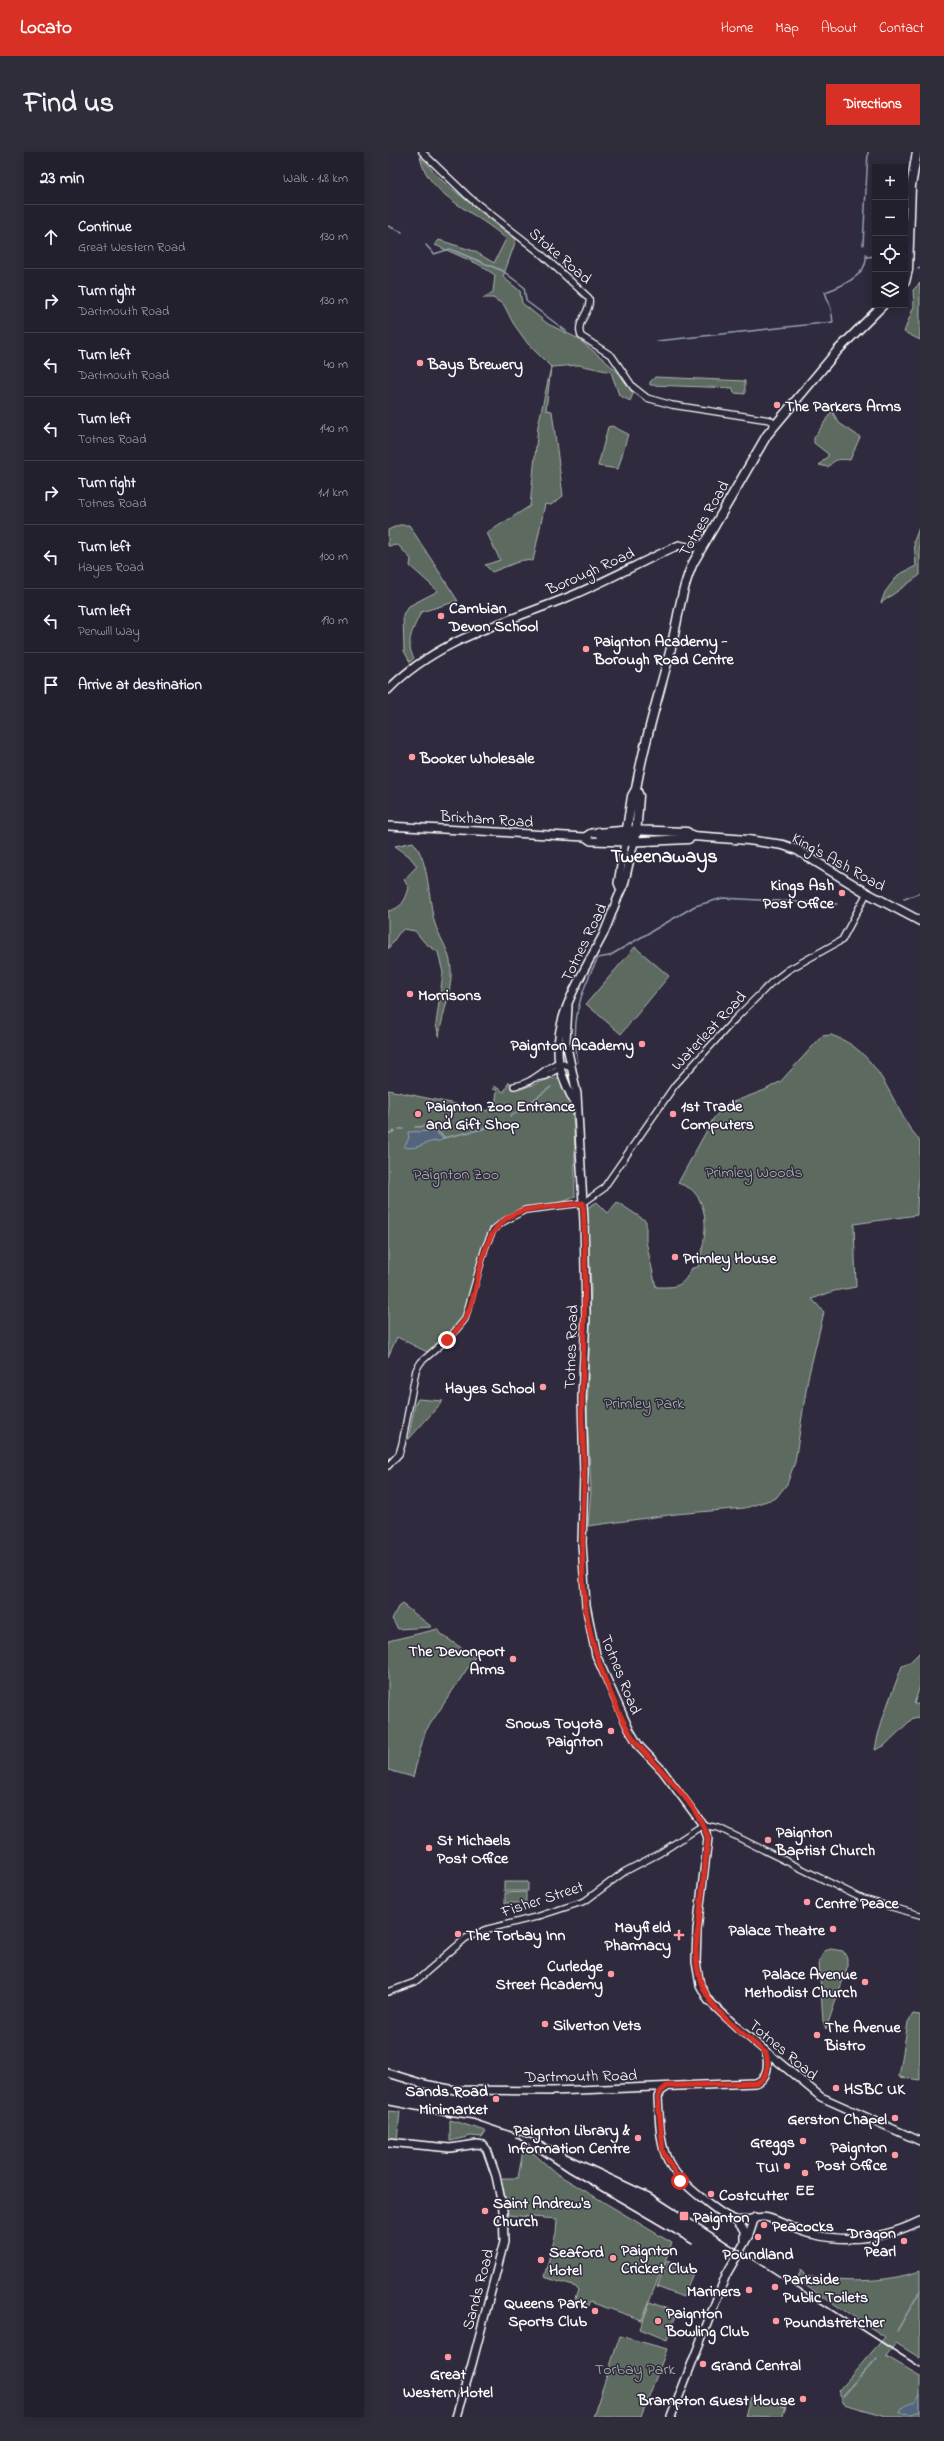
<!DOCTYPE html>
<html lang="en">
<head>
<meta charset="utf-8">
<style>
  body { margin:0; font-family:"Indie Flower",sans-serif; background:#2f2d3a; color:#f1f3f6 }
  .controls { position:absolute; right:12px; top:12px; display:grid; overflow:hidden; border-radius:0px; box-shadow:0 2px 10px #0003 }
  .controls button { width:36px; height:36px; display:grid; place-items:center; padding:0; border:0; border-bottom:1px solid #403e4a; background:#23202e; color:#f1f3f6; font:20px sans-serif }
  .stop { position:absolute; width:12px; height:12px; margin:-9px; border:3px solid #d93025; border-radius:50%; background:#fff }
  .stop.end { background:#d93025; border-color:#fff; box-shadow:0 1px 4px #0008 }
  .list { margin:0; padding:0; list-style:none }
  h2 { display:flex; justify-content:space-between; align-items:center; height:52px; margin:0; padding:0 16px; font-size:17px }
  h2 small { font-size:13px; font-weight:400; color:#a3a3aa }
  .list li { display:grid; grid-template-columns:26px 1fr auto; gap:12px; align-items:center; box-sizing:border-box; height:64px; padding:0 16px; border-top:1px solid #403e4a }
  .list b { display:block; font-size:15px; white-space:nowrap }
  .list p { margin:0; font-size:13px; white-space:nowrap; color:#a3a3aa }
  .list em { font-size:13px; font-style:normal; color:#a3a3aa }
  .icon { flex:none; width:22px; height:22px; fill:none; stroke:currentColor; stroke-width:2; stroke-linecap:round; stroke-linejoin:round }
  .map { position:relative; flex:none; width:532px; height:2265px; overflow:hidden; border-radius:0px }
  header { display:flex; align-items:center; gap:24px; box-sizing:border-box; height:56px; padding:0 20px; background:#d93025; color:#fff }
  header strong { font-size:19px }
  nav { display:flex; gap:22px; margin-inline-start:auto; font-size:14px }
  .intro { display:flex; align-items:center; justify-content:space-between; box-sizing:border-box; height:96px; padding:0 24px }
  h1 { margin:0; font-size:28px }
  .button { padding:10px 18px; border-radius:0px; background:#d93025; color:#fff; font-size:14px; font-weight:700 }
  main { display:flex; gap:24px; padding:0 24px }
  aside { flex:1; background:#23202e; border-radius:0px; box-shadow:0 2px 10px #0003 }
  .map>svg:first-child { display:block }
</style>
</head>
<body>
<header>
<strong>Locato</strong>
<nav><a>Home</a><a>Map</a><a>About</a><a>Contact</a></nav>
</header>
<div class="intro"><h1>Find us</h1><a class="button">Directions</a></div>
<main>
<aside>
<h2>23 min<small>Walk · 1.8 km</small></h2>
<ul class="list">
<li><svg class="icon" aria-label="ahead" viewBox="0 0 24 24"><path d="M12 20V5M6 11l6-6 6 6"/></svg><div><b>Continue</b><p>Great Western Road</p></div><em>130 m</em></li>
<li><svg class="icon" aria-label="right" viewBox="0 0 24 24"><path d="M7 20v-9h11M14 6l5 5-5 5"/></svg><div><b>Turn right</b><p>Dartmouth Road</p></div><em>130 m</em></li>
<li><svg class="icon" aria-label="left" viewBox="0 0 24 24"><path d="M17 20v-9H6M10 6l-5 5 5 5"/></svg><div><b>Turn left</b><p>Dartmouth Road</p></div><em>40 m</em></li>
<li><svg class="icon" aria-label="left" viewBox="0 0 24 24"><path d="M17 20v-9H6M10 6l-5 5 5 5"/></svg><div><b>Turn left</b><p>Totnes Road</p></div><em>140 m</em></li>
<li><svg class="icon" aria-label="right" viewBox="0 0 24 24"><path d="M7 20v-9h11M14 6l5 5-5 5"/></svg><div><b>Turn right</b><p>Totnes Road</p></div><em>1.1 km</em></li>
<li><svg class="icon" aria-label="left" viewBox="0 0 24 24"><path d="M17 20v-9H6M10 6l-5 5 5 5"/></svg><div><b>Turn left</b><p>Hayes Road</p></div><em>100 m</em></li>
<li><svg class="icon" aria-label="left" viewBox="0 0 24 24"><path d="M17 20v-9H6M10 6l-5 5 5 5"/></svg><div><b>Turn left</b><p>Penwill Way</p></div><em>190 m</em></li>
<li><svg class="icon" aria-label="arrive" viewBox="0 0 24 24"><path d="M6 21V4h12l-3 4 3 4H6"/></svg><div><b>Arrive at destination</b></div></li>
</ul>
</aside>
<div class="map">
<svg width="532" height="2265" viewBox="0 0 532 2265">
  <rect width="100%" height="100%" fill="#2f2a3d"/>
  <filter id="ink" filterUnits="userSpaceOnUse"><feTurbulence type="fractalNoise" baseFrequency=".025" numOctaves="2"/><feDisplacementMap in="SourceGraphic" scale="8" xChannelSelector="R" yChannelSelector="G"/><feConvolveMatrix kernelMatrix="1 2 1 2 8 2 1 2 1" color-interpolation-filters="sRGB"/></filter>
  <g filter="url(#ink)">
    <!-- green -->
    <path fill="#5c6b61" stroke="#aeb5b0" d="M 32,5 L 56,30 L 128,88 L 115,125 L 132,139 L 134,151 L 160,172 L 189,186 L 214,206 L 233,223 L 245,242 L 242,249 L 231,243 L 223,220 L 191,213 L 163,215 L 158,258 L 164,259 L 175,344 L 163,353 L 157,352 L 145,409 L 135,408 L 104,420 L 97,413 L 112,408 L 99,381 L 142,354 L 150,274 L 163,215 L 140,192 L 125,171 L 116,153 L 105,146 L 95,146 L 105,140 L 107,123 L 90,112 L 47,93 L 51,88 L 86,99 L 106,111 L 118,87 C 91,61 40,45 32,5 Z
      M 532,131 L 532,188 L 516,180 L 526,154 L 525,138 Z
      M 267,225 L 357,229 L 357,242 L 346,241 L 345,236 L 262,233 L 262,230 Z
      M 444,259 L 451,271 L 472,285 L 462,308 C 453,307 447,306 440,315 L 431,313 L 440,304 L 440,302 L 426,291 L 426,286 Z
      M 224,274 L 240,282 L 230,317 L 210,314 L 220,275 Z
      M 11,373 L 21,373 L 70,449 L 33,460 C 26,476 16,490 26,506 L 22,510 L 16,499 L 15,462 L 21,454 L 50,439 L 22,414 L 23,407 L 10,393 L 0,394 L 0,378 Z
      M 532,373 L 532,423 L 493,451 L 497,440 L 510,423 L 528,414 L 526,389 Z
      M 25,690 C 42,709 40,749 47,772 C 51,784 60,797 62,809 C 67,833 54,861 51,885 L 48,872 L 55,821 L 50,800 L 37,791 L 27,779 L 16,777 L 11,781 L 0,797 L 0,759 C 14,756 17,749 21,736 L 16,728 L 29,714 L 21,704 L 7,694 Z
      M 247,795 L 281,824 L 233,882 L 198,852 Z
      M 443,883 C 485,897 498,935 518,970 C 521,977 529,983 532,990 C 532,1003 529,1048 529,1063 L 466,1072 L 468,1135 L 446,1139 L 424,1147 L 436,1160 L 420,1226 L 407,1310 L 399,1332 L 388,1346 L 357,1356 L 288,1362 L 200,1374 L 203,1337 L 199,1264 L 203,1136 L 199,1056 L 209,1050 L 220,1061 L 229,1050 L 258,1069 L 258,1089 L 268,1135 C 289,1135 294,1136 304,1116 L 310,1115 C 316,1092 324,1060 306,1040 C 303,1036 295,1033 290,1031 L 325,967 L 337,953 L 377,938 L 393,929 L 434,884 Z
      M 164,926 L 172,926 C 191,946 186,1016 187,1045 L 159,1056 L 137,1058 L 105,1078 L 77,1167 L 43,1202 L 9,1185 L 0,1205 L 0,938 L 101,959 L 102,954 L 107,955 L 109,938 L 105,937 L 106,934 L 116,940 L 121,930 L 133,937 Z
      M 30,1247 L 55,1249 L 20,1288 L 27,1252 Z
      M 14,1452 L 44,1475 L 10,1477 L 4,1467 L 10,1455 Z
      M 50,1477 L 54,1483 L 87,1505 L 37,1580 L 25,1625 L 0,1618 L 0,1489 Z
      M 532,1500 L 532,1534 L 526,1552 L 532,1552 L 532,1565 L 525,1566 L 496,1594 L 487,1598 C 492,1568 504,1542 514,1514 L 522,1510 Z
      M 116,1730 L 140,1730 L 140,1739 L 116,1739 Z
      M 138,1740 L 138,1751 L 117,1751 L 117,1741 Z
      M 443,1797 L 455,1799 L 459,1806 L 459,1816 L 438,1877 L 435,1869 L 431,1810 L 436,1799 Z
      M 525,1862 L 532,1863 L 532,1928 L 511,1925 L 520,1870 Z
      M 0,1959 L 12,1960 L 9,1988 L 0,1985 Z
      M 62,1968 L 98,1979 L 94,1985 L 83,1984 L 62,1989 Z
      M 136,1993 L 169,2022 L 284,2091 L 254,2168 L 202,2150 L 200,2154 L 187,2147 L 190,2138 L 188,2135 L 156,2125 L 168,2081 L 169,2067 L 119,2063 L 113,2026 L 130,2026 Z
      M 279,2108 L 306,2119 L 295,2145 L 269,2135 Z
      M 413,2117 L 418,2124 C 456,2131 496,2131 532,2119 L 532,2206 L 508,2191 L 498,2204 L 532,2224 L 532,2265 L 502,2265 L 456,2252 L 450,2239 L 497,2185 L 409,2128 Z
      M 262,2150 L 289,2161 L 279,2188 L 252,2177 Z
      M 232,2184 L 279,2197 L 253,2265 L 205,2265 Z
      M 363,2245 L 398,2255 L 394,2265 L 357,2264 Z"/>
    <!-- water -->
    <path fill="#52657d" stroke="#97a3b1" d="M 46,979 L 55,986 L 52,989 C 38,988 30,999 16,995 L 21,986 L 20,980 Z
      M 532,2243 L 532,2259 L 523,2262 L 512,2261 C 514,2255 521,2250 527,2251 Z"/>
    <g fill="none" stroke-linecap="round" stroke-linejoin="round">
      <!-- stream -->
      <path stroke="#97a3b1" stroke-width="1.5" d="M 0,74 L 14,80
        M 38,93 L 46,102 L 62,97 L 115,119 L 136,135 L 138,149 L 178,179
        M 475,93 L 480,0
        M 479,105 L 487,104
        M 530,117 L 532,116
        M 269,189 L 445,170 L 443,157 L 437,140 C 452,135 481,123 478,103
        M 516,747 L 532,741
        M 190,910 C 182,871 192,840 210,806 L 221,804 L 307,754 L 335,746 L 449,752
        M 122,965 L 163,935
        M 27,975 L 44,974 L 57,986
        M 11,977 L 15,977
        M 0,982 L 7,979
        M 55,986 L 95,977 L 112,971
        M 509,2179 L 532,2139
        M 455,2244 L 489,2206"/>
      <defs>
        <path id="minor" d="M 34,0 L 82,46 L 151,100 L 201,146 C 204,160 187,169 193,184 L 224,204 L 245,235 L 259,246 L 284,253 L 382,268 L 388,273
          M 147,926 L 158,924 L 175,914
          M 126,934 C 144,932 155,917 171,910 L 183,916
          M 0,1314 L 11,1302 L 14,1292 L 28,1218 L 33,1210 L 64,1183 L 77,1167 L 97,1096 L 105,1078 L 115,1070 L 137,1058 L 195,1051 L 215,1037 L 287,933 L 347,867 L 383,831 L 400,818 L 454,788 L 479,741
          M 0,1840 L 27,1830 L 78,1786 L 100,1777 L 148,1765 L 197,1749 L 236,1720 L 272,1701 L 315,1673 L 331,1676 L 475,1747 L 532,1763"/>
        <path id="major" d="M 0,538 C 48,488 116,471 178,446 C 217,430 253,410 291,393 L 304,396 L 315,392
          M 0,674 L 197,685 L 203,689 L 237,690 L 230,731 L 233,738
          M 197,685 L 203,681 L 239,678
          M 180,854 L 178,890 L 189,942 L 196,1070 L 198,1163 L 194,1246 L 196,1322 L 194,1391 L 198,1453 L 208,1503 L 241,1577 L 251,1594 L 274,1618 L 315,1673 L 320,1686 L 309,1778 L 308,1810 L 312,1833 L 320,1848 L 351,1877 L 433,1945 L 532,1989
          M 188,954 C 183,944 173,922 171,911 C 164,865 195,822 215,783 C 221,771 230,741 236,733 L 246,690
          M 0,1921 L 36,1932 L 67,1938 L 164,1939 L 367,1931 C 380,1928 381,1912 378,1901
          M 279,1935 L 273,1939 L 270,1945 C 273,1996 272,2014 315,2047 C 324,2054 336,2065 348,2068 C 359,2071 369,2062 381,2066 C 395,2070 408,2079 423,2082 C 460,2091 498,2086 532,2069
          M 0,1990 L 62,1996 L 89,1992 L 95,1993 L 99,1998 L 108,2024 L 115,2058 L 116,2090 L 84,2212 L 68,2265
          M 348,2068 L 356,2078 L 356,2090
          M 283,2265 L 338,2123 L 361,2083 L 367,2065"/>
        <path id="highway" d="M 517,130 L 520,118 L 523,34 L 529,0
          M 239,678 L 299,680 L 305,684 L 360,688 L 395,693 L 409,698 L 479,741 L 532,769
          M 210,680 L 214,684 L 243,684
          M 248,683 L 251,644 L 248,637
          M 305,684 L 300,687 L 237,690 L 244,644 L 248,637 C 256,589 271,543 283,496 C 290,467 293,438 305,411 L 379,283 L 450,198 L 495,153"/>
      </defs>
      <!-- minor casing -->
      <use href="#minor" stroke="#fff" stroke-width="8"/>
      <!-- major casing -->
      <use href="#major" stroke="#fff" stroke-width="10"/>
      <!-- highway casing -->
      <use href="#highway" stroke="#fff" stroke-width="11"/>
      <!-- minor -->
      <use href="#minor" stroke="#2f2a3d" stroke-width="5.5"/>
      <!-- major -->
      <use href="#major" stroke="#2f2a3d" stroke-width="7"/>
      <!-- highway -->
      <use href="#highway" stroke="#2f2a3d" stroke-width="8"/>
      <!-- rail -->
      <path stroke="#fff" stroke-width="1.5" d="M 0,1953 L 63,1965
        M 58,1963 L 85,1967 L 153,1990 L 262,2041 L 532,2215
        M 128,1985 L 181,2020 L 304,2092"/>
    </g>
  </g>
  <g fill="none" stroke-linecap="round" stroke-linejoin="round" filter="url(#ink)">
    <!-- route -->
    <path stroke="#d93025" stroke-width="5" d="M 59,1188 C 65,1182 72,1175 77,1167 C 97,1130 86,1071 137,1058 C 155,1054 176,1054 195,1051 C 199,1116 196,1181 194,1246 C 193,1271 196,1295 196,1320 C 196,1381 188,1445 209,1504 C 216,1527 236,1578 252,1595 C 276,1623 308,1650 320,1686 L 308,1796 C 307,1851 340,1868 378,1901 C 381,1912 380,1928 367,1931 L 279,1934 L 273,1939 L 270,1945 L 275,2000 L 292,2029"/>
  </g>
  <!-- markers -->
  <g fill="#ff9aa2" stroke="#2f2a3d" stroke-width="1.5">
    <circle cx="32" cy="211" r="4"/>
    <circle cx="389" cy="253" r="4"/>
    <circle cx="53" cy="464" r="4"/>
    <circle cx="198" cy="497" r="4"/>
    <circle cx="24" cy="605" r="4"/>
    <circle cx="454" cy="741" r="4"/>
    <circle cx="22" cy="842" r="4"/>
    <circle cx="254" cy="892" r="4"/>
    <circle cx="30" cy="962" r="4"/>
    <circle cx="285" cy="962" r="4"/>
    <circle cx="287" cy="1105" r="4"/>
    <circle cx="155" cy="1235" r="4"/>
    <circle cx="125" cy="1507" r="4"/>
    <circle cx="223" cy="1579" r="4"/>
    <circle cx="380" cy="1688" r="4"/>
    <circle cx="41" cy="1696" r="4"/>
    <circle cx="419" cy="1750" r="4"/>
    <circle cx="445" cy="1777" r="4"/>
    <circle cx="70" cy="1782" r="4"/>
    <path d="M289 1777h4v4h4v4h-4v4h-4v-4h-4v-4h4z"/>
    <circle cx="223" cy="1822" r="4"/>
    <circle cx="477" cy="1830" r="4"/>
    <circle cx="157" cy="1872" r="4"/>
    <circle cx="429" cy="1883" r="4"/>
    <circle cx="448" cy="1936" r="4"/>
    <circle cx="108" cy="1947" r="4"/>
    <circle cx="507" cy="1966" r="4"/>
    <circle cx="250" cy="1986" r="4"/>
    <circle cx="415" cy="1989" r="4"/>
    <circle cx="507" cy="2003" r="4"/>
    <circle cx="399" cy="2014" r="4"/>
    <circle cx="417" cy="2021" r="4"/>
    <circle cx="323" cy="2042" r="4"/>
    <circle cx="97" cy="2059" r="4"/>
    <rect x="291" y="2059" width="10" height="10" rx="2"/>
    <circle cx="376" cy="2073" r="4"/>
    <circle cx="370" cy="2085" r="4"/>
    <circle cx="516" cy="2089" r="4"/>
    <circle cx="225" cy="2106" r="4"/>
    <circle cx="153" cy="2108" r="4"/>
    <circle cx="387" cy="2135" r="4"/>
    <circle cx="361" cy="2138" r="4"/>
    <circle cx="207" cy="2159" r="4"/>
    <circle cx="270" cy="2169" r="4"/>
    <circle cx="388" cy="2169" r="4"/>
    <circle cx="60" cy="2205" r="4"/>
    <circle cx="315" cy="2212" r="4"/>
    <circle cx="415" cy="2247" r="4"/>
  </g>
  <g text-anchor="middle" stroke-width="3" stroke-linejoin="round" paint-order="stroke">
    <!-- street labels -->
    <g font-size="16" fill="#fff" stroke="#2f2a3d">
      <text transform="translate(173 103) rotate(41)" y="6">Stoke Road</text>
      <text transform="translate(315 366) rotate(-60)" y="6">Totnes Road</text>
      <text transform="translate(202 418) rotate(-24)" y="6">Borough Road</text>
      <text transform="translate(99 666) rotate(4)" y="6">Brixham Road</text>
      <text transform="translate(451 709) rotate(29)" y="6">King's Ash Road</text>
      <text transform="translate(195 790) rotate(-64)" y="6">Totnes Road</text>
      <text transform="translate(320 878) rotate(-47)" y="6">Waterleat Road</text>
      <text transform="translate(182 1195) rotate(-88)" y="6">Totnes Road</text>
      <text transform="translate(234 1522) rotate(68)" y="6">Totnes Road</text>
      <text transform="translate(154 1746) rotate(-18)" y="6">Fisher Street</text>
      <text transform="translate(396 1897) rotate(40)" y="6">Totnes Road</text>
      <text transform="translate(193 1923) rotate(-1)" y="6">Dartmouth Road</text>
      <text transform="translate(89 2137) rotate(-75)" y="6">Sands Road</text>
    </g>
    <!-- poi labels -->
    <g font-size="16" font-weight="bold" fill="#fff" stroke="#2f2a3d" text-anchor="start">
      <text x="40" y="217">Bays Brewery</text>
      <text x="397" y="259">The Parkers Arms</text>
      <text x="61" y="461">Cambian<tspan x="61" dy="18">Devon School</tspan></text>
      <text x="206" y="494">Paignton Academy -<tspan x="206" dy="18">Borough Road Centre</tspan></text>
      <text x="32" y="611">Booker Wholesale</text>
      <text x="446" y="738" text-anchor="end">Kings Ash<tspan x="446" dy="18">Post Office</tspan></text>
      <text x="30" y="848">Morrisons</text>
      <text x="246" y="898" text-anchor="end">Paignton Academy</text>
      <text x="38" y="959">Paignton Zoo Entrance<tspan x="38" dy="18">and Gift Shop</tspan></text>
      <text x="293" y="959">1st Trade<tspan x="293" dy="18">Computers</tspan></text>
      <text x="295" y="1111">Primley House</text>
      <text x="147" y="1241" text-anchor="end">Hayes School</text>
      <text x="117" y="1504" text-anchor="end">The Devonport<tspan x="117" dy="18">Arms</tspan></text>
      <text x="215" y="1576" text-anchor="end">Snows Toyota<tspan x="215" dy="18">Paignton</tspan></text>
      <text x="388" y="1685">Paignton<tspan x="388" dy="18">Baptist Church</tspan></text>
      <text x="49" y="1693">St Michaels<tspan x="49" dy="18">Post Office</tspan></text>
      <text x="427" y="1756">Centre Peace</text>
      <text x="283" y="1780" text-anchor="end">Mayfield<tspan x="283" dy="18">Pharmacy</tspan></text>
      <text x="437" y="1783" text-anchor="end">Palace Theatre</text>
      <text x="78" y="1788">The Torbay Inn</text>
      <text x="215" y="1819" text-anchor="end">Curledge<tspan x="215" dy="18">Street Academy</tspan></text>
      <text x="469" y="1827" text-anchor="end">Palace Avenue<tspan x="469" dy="18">Methodist Church</tspan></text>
      <text x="165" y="1878">Silverton Vets</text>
      <text x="437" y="1880">The Avenue<tspan x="437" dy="18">Bistro</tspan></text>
      <text x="456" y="1942">HSBC UK</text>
      <text x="100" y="1944" text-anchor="end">Sands Road<tspan x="100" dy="18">Minimarket</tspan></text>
      <text x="499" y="1972" text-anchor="end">Gerston Chapel</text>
      <text x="242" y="1983" text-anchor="end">Paignton Library &amp;<tspan x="242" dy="18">Information Centre</tspan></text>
      <text x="407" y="1995" text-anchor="end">Greggs</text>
      <text x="499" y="2000" text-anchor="end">Paignton<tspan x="499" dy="18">Post Office</tspan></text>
      <text x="391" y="2020" text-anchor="end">TUI</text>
      <text x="417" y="2043" text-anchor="middle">EE</text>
      <text x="331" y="2048">Costcutter</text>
      <text x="105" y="2056">Saint Andrew's<tspan x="105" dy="18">Church</tspan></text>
      <text x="305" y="2070">Paignton</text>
      <text x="384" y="2079">Peacocks</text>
      <text x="508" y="2086" text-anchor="end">Dragon<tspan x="508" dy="18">Pearl</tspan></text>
      <text x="233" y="2103">Paignton<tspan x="233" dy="18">Cricket Club</tspan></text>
      <text x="161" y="2105">Seaford<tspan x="161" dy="18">Hotel</tspan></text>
      <text x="370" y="2107" text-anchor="middle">Poundland</text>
      <text x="395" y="2132">Parkside<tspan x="395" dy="18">Public Toilets</tspan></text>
      <text x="353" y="2144" text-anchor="end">Mariners</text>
      <text x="199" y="2156" text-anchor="end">Queens Park<tspan x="199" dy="18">Sports Club</tspan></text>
      <text x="278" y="2166">Paignton<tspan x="278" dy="18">Bowling Club</tspan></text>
      <text x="396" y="2175">Poundstretcher</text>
      <text x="323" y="2218">Grand Central</text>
      <text x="60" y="2227" text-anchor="middle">Great<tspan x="60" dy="18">Western Hotel</tspan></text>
      <text x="407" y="2253" text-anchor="end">Brampton Guest House</text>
    </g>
    <!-- park labels -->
    <g font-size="16" fill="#aeb5b0" stroke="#2f2a3d">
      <text x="366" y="1025">Primley Woods</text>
      <text x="68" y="1027">Paignton Zoo</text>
      <text x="256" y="1256">Primley Park</text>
      <text x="247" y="2222">Torbay Park</text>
    </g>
    <!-- district labels -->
    <g font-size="20" font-weight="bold" fill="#fff" stroke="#2f2a3d">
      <text x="276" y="710">Tweenaways</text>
    </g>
  </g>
</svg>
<div class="controls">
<button>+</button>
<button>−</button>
<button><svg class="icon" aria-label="locate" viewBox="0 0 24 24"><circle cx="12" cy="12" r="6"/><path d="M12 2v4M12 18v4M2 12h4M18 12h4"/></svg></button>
<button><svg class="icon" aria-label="layers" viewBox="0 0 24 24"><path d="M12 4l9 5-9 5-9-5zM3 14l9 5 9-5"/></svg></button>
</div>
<div class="stop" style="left:292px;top:2029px"></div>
<div class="stop end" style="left:59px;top:1188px"></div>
</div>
</main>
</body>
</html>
